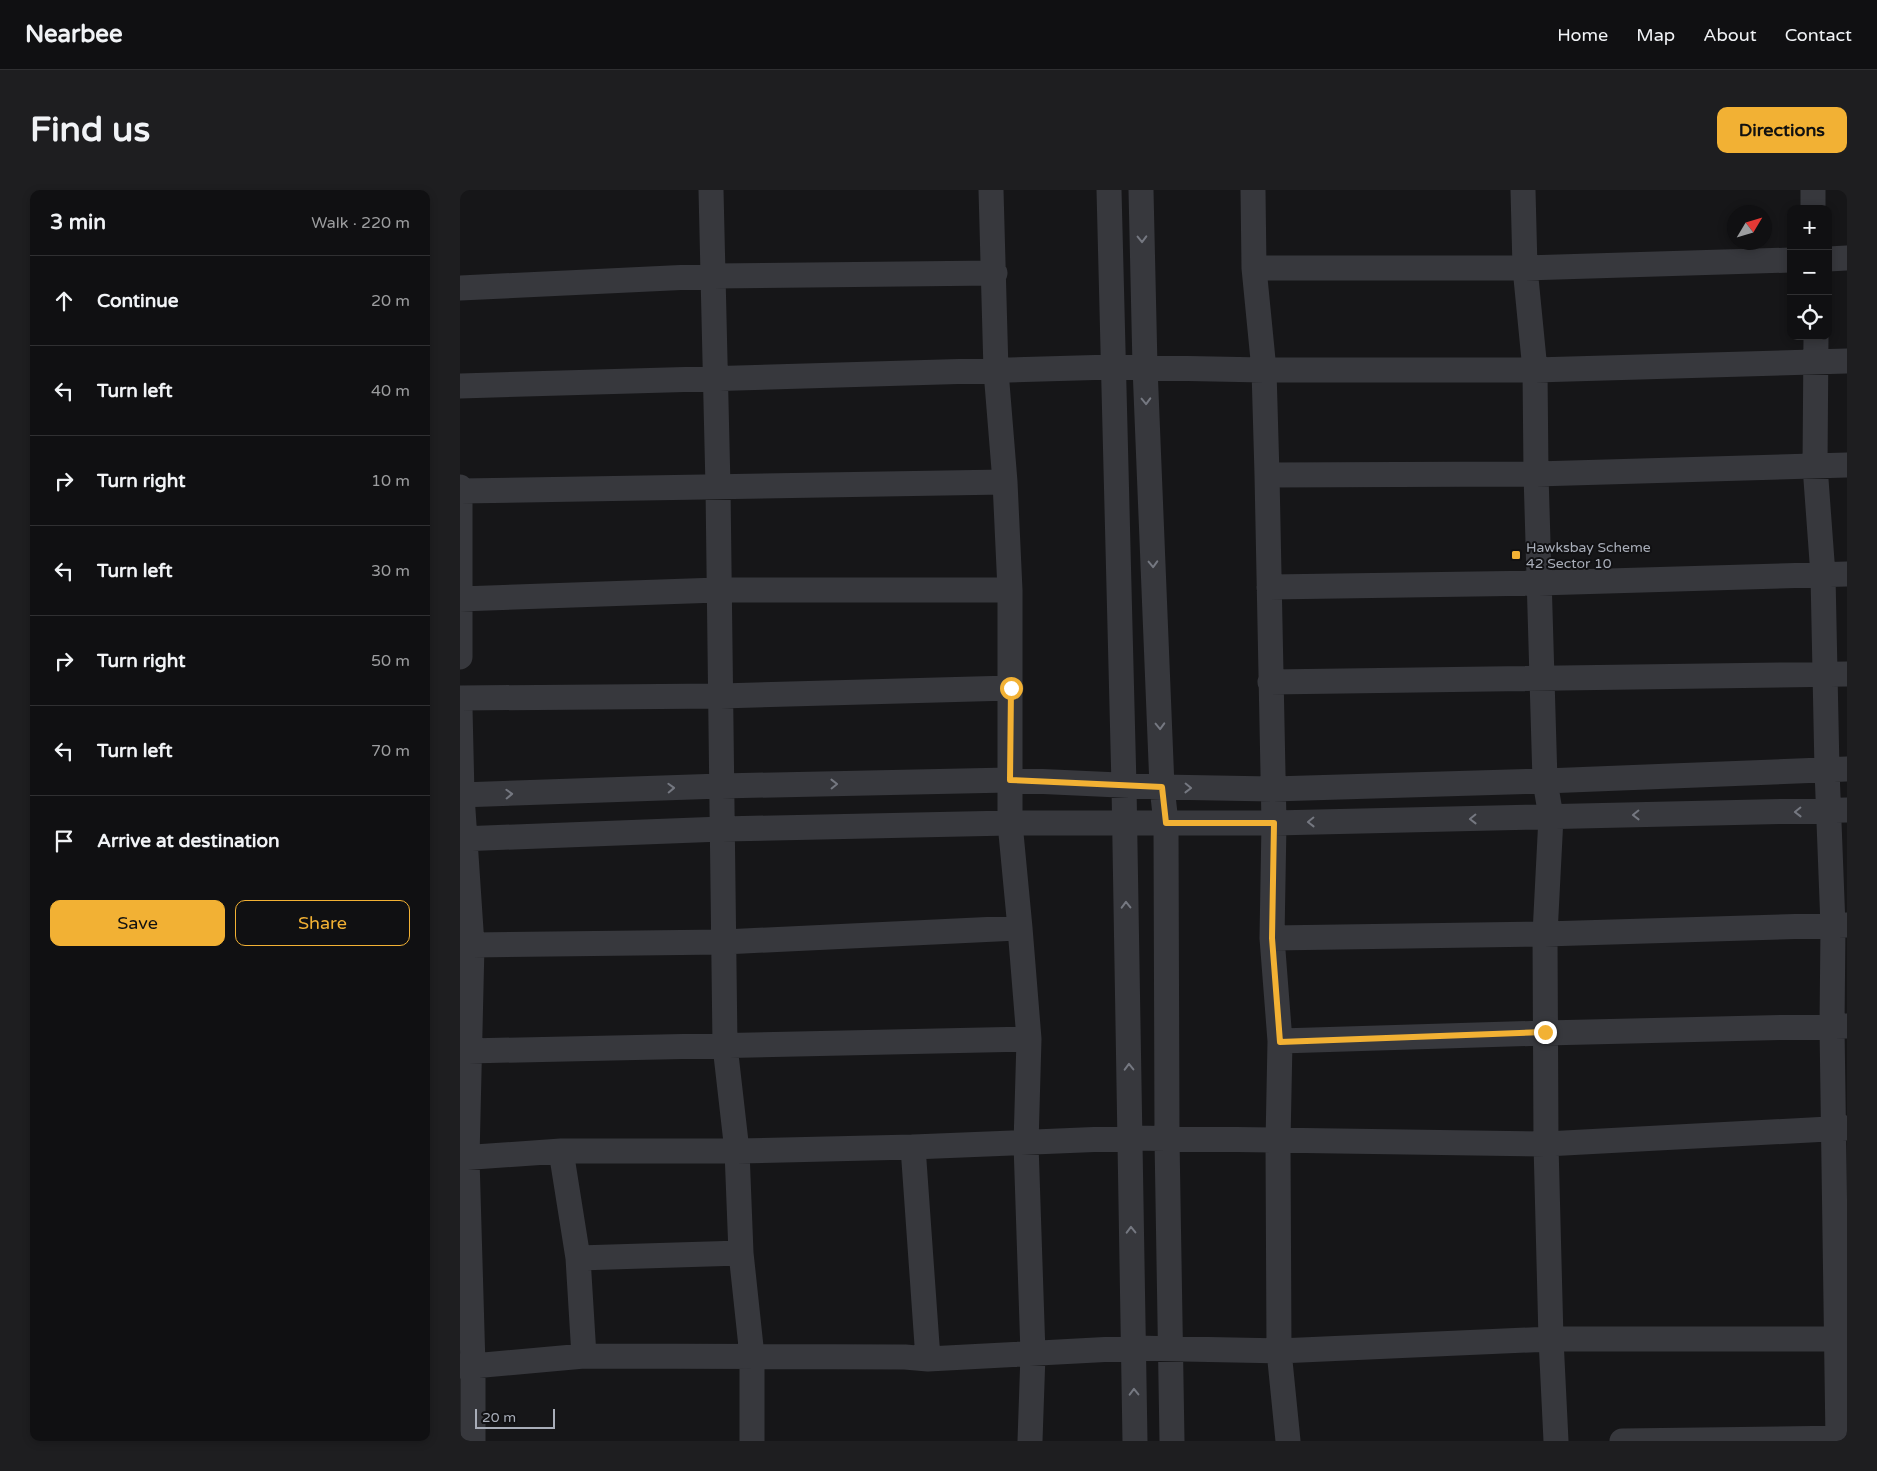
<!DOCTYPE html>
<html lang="en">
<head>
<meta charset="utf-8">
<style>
  body { margin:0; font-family:"Varela Round",sans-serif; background:#1e1e20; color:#f1f3f6 }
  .controls { position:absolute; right:15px; top:15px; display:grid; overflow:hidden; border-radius:10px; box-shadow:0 2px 8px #0003 }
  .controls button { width:45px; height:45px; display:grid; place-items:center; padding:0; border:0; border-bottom:1px solid #303032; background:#101012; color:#f1f3f6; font:25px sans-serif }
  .compass { position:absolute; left:1267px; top:15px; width:45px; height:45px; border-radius:50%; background:#101012; box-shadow:0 2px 8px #0003; rotate:52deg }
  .scale { position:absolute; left:15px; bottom:12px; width:80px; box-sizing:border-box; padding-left:5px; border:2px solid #a8adb8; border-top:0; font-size:14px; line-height:18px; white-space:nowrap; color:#a8adb8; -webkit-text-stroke:4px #111113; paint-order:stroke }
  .stop { position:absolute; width:15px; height:15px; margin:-11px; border:4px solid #f2b134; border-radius:50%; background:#fff }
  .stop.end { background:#f2b134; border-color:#fff; box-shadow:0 1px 5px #0008 }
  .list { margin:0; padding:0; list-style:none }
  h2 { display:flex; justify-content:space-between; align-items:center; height:65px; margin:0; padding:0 20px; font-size:21px }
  h2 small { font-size:16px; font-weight:400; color:#9c9d9f }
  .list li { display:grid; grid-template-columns:32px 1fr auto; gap:15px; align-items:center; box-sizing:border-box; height:90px; padding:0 20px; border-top:1px solid #303032 }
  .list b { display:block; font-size:19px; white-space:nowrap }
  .list em { font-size:16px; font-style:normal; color:#9c9d9f }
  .actions { display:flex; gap:10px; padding:15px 20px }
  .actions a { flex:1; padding:11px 0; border:1px solid #f2b134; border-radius:10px; text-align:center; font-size:18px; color:#f2b134 }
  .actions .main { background:#f2b134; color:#111 }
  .icon { flex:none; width:28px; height:28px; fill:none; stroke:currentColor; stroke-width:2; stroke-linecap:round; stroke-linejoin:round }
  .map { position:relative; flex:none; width:1387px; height:1251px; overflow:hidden; border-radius:10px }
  header { display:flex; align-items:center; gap:30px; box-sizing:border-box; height:70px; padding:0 25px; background:#101012; border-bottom:1px solid #303032 }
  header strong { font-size:24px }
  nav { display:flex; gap:28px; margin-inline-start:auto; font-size:18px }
  .intro { display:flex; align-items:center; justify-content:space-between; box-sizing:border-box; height:120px; padding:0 30px }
  h1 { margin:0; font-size:35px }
  .button { padding:12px 22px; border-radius:10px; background:#f2b134; color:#111; font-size:18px; font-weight:700 }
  main { display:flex; gap:30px; padding:0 30px }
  aside { flex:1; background:#101012; border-radius:10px; box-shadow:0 2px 8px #0003 }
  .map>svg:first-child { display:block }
</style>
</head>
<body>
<header>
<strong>Nearbee</strong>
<nav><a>Home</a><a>Map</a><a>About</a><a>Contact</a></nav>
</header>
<div class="intro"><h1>Find us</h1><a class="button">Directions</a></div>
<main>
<aside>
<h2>3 min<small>Walk · 220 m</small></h2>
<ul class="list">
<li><svg class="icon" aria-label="ahead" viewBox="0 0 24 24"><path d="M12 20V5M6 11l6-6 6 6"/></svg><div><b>Continue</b></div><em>20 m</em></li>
<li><svg class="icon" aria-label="left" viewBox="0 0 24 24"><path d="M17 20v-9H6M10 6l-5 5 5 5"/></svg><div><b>Turn left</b></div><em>40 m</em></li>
<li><svg class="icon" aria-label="right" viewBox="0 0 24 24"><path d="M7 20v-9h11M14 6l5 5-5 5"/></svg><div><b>Turn right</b></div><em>10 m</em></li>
<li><svg class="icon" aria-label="left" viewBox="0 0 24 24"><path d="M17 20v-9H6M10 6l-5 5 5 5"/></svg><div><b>Turn left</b></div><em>30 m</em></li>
<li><svg class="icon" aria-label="right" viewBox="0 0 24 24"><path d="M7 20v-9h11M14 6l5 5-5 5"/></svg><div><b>Turn right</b></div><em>50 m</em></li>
<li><svg class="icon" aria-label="left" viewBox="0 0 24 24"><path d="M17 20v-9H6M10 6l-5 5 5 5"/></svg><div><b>Turn left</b></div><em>70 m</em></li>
<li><svg class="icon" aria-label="arrive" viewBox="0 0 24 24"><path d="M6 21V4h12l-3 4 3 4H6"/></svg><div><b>Arrive at destination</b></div></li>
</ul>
<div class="actions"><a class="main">Save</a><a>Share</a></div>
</aside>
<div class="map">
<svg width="1387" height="1251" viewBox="0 0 1387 1251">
  <rect width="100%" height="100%" fill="#161618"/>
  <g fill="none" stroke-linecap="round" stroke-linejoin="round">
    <!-- minor -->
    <path stroke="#37383d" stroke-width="25" d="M 251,0 L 258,297 L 265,856 L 277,961 L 281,1063 L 292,1166 L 292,1251
      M 531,0 L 536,181 L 545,292 L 550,400 L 550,633 L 560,738 L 569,849 L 566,954 L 573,1164 L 570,1251
      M 649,0 L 664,596 L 675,1251
      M 681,0 L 685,177 L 702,597 L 706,633 L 707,949 L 712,1251
      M 793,0 L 794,78 L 804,180 L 807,285 L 814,633 L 812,748 L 820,851 L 818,952 L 819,1161 L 828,1251
      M 1063,0 L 1065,78 L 1075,180 L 1076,284 L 1085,591 L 1091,627 L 1085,744 L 1086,954 L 1091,1149 L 1096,1251
      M 1353,0 L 1353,19
      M 1368,69 L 1387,68
      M 794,78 L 1065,78 L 1331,70
      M 0,98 L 252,86 L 535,83
      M 1356,146 L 1355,276 L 1363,385 L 1367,580 L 1373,736 L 1372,837 L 1378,1251
      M 0,196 L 652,177 L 804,180 L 1075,180 L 1387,171
      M 807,285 L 1076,284 L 1387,275
      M 0,297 L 0,467
      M 0,301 L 545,292
      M 809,397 L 1079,393 L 1387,384
      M 0,409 L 258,400 L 550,400
      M 810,492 L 1387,484
      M 0,508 L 261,506 L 551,498
      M 0,518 L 2,605 L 12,755 L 7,968 L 13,1176 L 13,1251
      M 0,605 L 261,596 L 549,590 L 702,597 L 813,599 L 1085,591 L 1387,579
      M 0,649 L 262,639 L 550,633 L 814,633 L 1387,620
      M 812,748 L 1085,744 L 1387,735
      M 12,755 L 264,752 L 560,738
      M 820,851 L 1085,843 L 1387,836
      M 8,861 L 569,849
      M 453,957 L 468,1169
      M 101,961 L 118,1068 L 124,1166
      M 0,968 L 101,961 L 277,961 L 453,957 L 670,948 L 1086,954 L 1387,938
      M 118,1068 L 281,1063
      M 0,1176 L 13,1176 L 124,1166 L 445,1167 L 468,1169 L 673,1158 L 819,1161 L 1091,1149 L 1387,1149
      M 1162,1251 L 1387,1248"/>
  </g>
  <!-- one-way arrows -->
  <defs><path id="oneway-chevron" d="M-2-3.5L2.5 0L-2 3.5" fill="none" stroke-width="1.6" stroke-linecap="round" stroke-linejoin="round" transform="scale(1.25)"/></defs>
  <g stroke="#757881">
    <use href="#oneway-chevron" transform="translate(682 49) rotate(89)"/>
    <use href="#oneway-chevron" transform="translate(686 211) rotate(88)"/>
    <use href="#oneway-chevron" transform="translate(693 374) rotate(88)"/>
    <use href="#oneway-chevron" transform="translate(700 536) rotate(88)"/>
    <use href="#oneway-chevron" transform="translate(374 594) rotate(-1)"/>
    <use href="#oneway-chevron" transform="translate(211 598) rotate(-2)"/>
    <use href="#oneway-chevron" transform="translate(728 598) rotate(1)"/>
    <use href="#oneway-chevron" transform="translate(49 604) rotate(-2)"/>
    <use href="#oneway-chevron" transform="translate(1338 622) rotate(179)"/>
    <use href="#oneway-chevron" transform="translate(1176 625) rotate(179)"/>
    <use href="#oneway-chevron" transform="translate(1013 629) rotate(179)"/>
    <use href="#oneway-chevron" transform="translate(851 632) rotate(179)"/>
    <use href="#oneway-chevron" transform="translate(666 715) rotate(-91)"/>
    <use href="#oneway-chevron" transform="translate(669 877) rotate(-91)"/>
    <use href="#oneway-chevron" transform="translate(671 1040) rotate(-91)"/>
    <use href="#oneway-chevron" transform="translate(674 1202) rotate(-91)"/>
  </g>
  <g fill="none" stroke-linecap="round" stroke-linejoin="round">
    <!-- route -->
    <path stroke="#f2b134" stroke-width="6" d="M 551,498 L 550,590 L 702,597 L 706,633 L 814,633 L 812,748 L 820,852 L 1085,842"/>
  </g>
  <!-- markers -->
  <rect fill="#f2b134" stroke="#111113" stroke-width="2" x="1051" y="360" width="10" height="10" rx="2.5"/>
  <g text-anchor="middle" stroke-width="4" stroke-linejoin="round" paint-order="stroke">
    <!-- poi labels -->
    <g font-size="14" fill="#a8adb8" stroke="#111113" text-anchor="start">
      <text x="1066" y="362">Hawksbay Scheme<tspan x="1066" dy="16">42 Sector 10</tspan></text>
    </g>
  </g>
</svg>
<div class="controls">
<button>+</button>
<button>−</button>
<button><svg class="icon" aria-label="locate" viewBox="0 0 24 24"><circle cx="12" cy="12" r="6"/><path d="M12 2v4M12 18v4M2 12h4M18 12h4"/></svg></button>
</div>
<svg class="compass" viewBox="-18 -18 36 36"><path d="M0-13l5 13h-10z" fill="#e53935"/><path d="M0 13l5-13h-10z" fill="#9c9d9f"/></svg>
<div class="scale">20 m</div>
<div class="stop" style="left:551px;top:498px"></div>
<div class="stop end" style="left:1085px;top:842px"></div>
</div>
</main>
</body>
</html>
